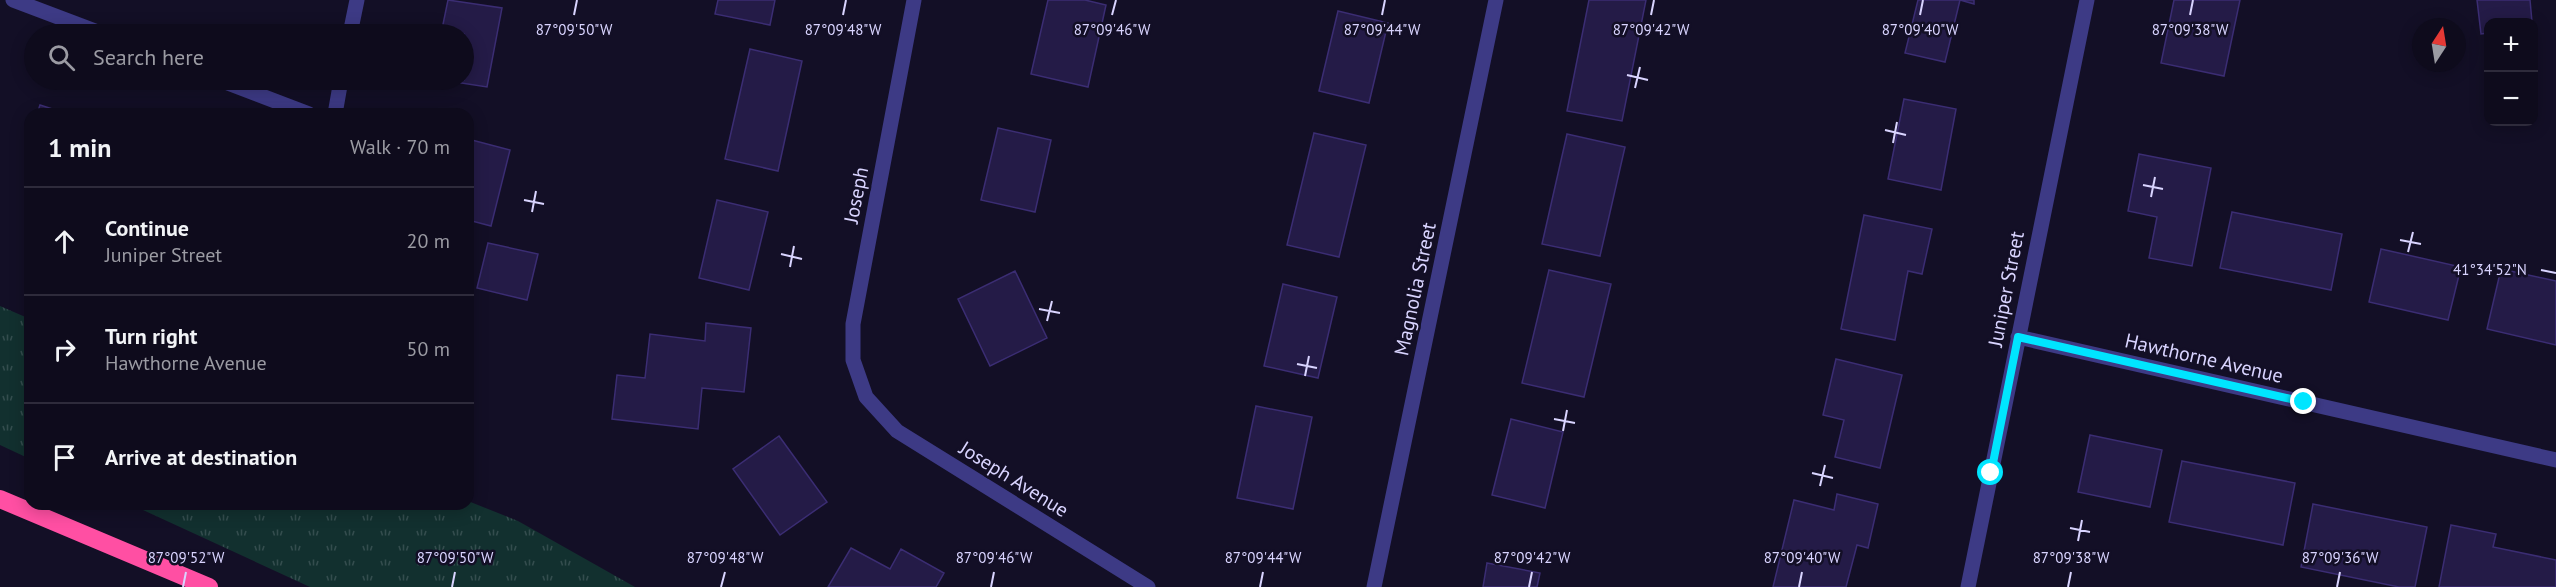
<!DOCTYPE html>
<html lang="en">
<head>
<meta charset="utf-8">
<style>
  body { margin:0; font-family:"PT Sans",sans-serif; background:#171425; color:#f1f3f6 }
  .controls { position:absolute; right:18px; top:18px; display:grid; overflow:hidden; border-radius:12px; box-shadow:0 3px 15px #0003 }
  .controls button { width:54px; height:54px; display:grid; place-items:center; padding:0; border:0; border-bottom:2px solid #2e2b3b; background:#0e0b1c; color:#f1f3f6; font:30px sans-serif }
  .compass { position:absolute; left:2412px; top:18px; width:54px; height:54px; border-radius:50%; background:#0e0b1c; box-shadow:0 3px 15px #0003; rotate:12deg }
  .stop { position:absolute; width:18px; height:18px; margin:-14px; border:4px solid #00e5ff; border-radius:50%; background:#fff }
  .stop.end { background:#00e5ff; border-color:#fff; box-shadow:0 2px 6px #0008 }
  .list { margin:0; padding:0; list-style:none }
  h2 { display:flex; justify-content:space-between; align-items:center; height:78px; margin:0; padding:0 24px; font-size:26px }
  h2 small { font-size:20px; font-weight:400; color:#9b9ba3 }
  .list li { display:grid; grid-template-columns:39px 1fr auto; gap:18px; align-items:center; box-sizing:border-box; height:108px; padding:0 24px; border-top:2px solid #2e2b3b }
  .list b { display:block; font-size:22px; white-space:nowrap }
  .list p { margin:0; font-size:20px; white-space:nowrap; color:#9b9ba3 }
  .list em { font-size:20px; font-style:normal; color:#9b9ba3 }
  .icon { flex:none; width:33px; height:33px; fill:none; stroke:currentColor; stroke-width:2; stroke-linecap:round; stroke-linejoin:round }
  .map { position:relative; flex:none; width:2556px; height:587px; overflow:hidden }
  .search { position:absolute; background:#0e0b1c; box-shadow:0 3px 15px #0003; left:24px; top:24px; width:450px; height:66px; display:flex; align-items:center; gap:15px; box-sizing:border-box; padding:0 21px; border-radius:33px; color:#9b9ba3; font-size:22px }
  .panel { position:absolute; background:#0e0b1c; box-shadow:0 3px 15px #0003; left:24px; top:108px; width:450px; height:402px; border-radius:18px }
  .map>svg:first-child { display:block }
</style>
</head>
<body>
<div class="map">
<svg width="2556" height="587" viewBox="0 0 2556 587">
  <defs>
    <pattern id="grass-tufts" width="24" height="20" patternUnits="userSpaceOnUse" patternTransform="scale(1.5)"><rect width="24" height="20" fill="#12302f"/><path d="M3 7l-1-3M5 7V3M7 7l1-3M15 17l-1-3M17 17v-4M19 17l1-3" fill="none" stroke="#344d4e"/></pattern>
  </defs>
  <rect width="100%" height="100%" fill="#130f26"/>
  <!-- grass -->
  <path fill="url(#grass-tufts)" d="M 0,306 L 30,319 L 30,459 L 0,445 Z
    M 468,501 L 518,521 L 635,587 L 310,587 L 130,504 L 468,504 Z"/>
  <!-- building -->
  <path fill="#241b47" stroke="#3b2d73" stroke-width="1.5" d="M 448,0 L 502,8 L 487,87 L 442,80 L 464,80 L 464,34 L 441,34 Z
    M 718,0 L 775,0 L 770,25 L 715,14 Z
    M 1048,0 L 1085,0 L 1106,5 L 1088,87 L 1031,74 Z
    M 1589,0 L 1646,0 L 1622,121 L 1567,111 Z
    M 1918,0 L 1974,0 L 1974,4 L 1960,0 L 1945,62 L 1905,53 Z
    M 2174,0 L 2240,0 L 2224,76 L 2161,63 Z
    M 2477,0 L 2530,0 L 2532,22 L 2488,22 L 2488,33 L 2481,34 Z
    M 1338,11 L 1388,23 L 1369,103 L 1319,91 Z
    M 750,49 L 802,61 L 778,171 L 725,159 Z
    M 1904,99 L 1956,109 L 1941,190 L 1888,179 Z
    M 40,105 L 68,114 L 37,114 Z
    M 998,128 L 1051,140 L 1035,212 L 981,200 Z
    M 1314,133 L 1366,145 L 1339,257 L 1287,245 Z
    M 1567,134 L 1625,147 L 1600,256 L 1542,244 Z
    M 468,139 L 510,150 L 491,226 L 468,220 Z
    M 2139,154 L 2211,168 L 2192,266 L 2149,258 L 2157,217 L 2128,211 Z
    M 717,200 L 768,212 L 749,290 L 699,278 Z
    M 2232,212 L 2342,234 L 2331,290 L 2220,268 Z
    M 1864,215 L 1932,229 L 1922,274 L 1908,271 L 1895,340 L 1841,329 Z
    M 488,243 L 538,254 L 527,300 L 477,288 Z
    M 2381,249 L 2461,267 L 2448,320 L 2369,302 Z
    M 2501,269 L 2556,281 L 2556,345 L 2487,329 Z
    M 1549,270 L 1611,284 L 1584,397 L 1522,383 Z
    M 1015,271 L 1047,338 L 990,366 L 958,299 Z
    M 1283,284 L 1337,297 L 1318,378 L 1264,366 Z
    M 706,323 L 751,328 L 744,392 L 702,388 L 698,429 L 612,419 L 617,375 L 645,378 L 650,334 L 705,341 Z
    M 1836,359 L 1902,375 L 1880,468 L 1835,457 L 1844,420 L 1823,415 Z
    M 1256,406 L 1312,417 L 1293,509 L 1237,498 Z
    M 1511,419 L 1563,432 L 1545,508 L 1492,495 Z
    M 2090,435 L 2162,450 L 2150,507 L 2078,492 Z
    M 779,436 L 827,502 L 780,535 L 733,469 Z
    M 2182,461 L 2295,483 L 2283,545 L 2169,522 Z
    M 1837,494 L 1878,504 L 1868,548 L 1857,545 L 1846,587 L 1773,587 L 1794,500 L 1834,510 Z
    M 2313,504 L 2427,527 L 2415,587 L 2399,587 L 2301,567 Z
    M 2451,525 L 2496,534 L 2493,547 L 2556,560 L 2556,587 L 2439,587 Z
    M 851,548 L 890,569 L 901,549 L 944,573 L 936,587 L 828,587 Z
    M 1487,563 L 1540,573 L 1537,587 L 1483,587 Z"/>
  <g fill="none" stroke-linecap="round" stroke-linejoin="round">
    <!-- street -->
    <path stroke="#3d3a85" stroke-width="15" d="M 13,0 L 103,34
      M 914,0 L 853,324 L 853,360 L 866,397 L 897,431 L 1148,587
      M 350,34 L 357,0
      M 220,80 L 309,114
      M 335,114 L 341,80
      M 2018,337 L 2556,460
      M 1374,587 L 1496,0
      M 1968,587 L 2087,0"/>
    <!-- highway -->
    <path stroke="#ff4fa3" stroke-width="18" d="M 0,499 L 209,587"/>
  </g>
  <g fill="none" stroke-linecap="round" stroke-linejoin="round">
    <!-- route -->
    <path stroke="#00e5ff" stroke-width="8" d="M 1991,473 L 2018,337 L 2304,402"/>
  </g>
  <!-- ticks -->
  <path fill="none" stroke="#d9d4ff" stroke-width="2" d="M 574,15 L 577,0M 843,15 L 846,0M 1112,15 L 1116,0M 1382,15 L 1385,0M 1651,15 L 1654,0M 1920,15 L 1923,0M 2190,15 L 2193,0M 1627,75 L 1648,80M 1635,88 L 1640,67M 1885,130 L 1906,135M 1893,143 L 1897,122M 2143,185 L 2163,189M 2151,197 L 2155,177M 524,200 L 544,204M 532,212 L 536,191M 2400,240 L 2421,244M 2408,252 L 2413,232M 781,254 L 802,259M 790,267 L 794,246M 2541,270 L 2556,273M 1039,309 L 1060,313M 1047,321 L 1052,301M 1297,364 L 1317,368M 1305,376 L 1309,356M 1554,419 L 1575,423M 1563,431 L 1567,410M 1812,473 L 1833,478M 1820,486 L 1825,465M 2070,528 L 2090,532M 2078,541 L 2082,520M 183,587 L 186,572M 452,587 L 455,572M 721,587 L 725,572M 991,587 L 994,572M 1260,587 L 1263,572M 1529,587 L 1532,572M 1799,587 L 1802,572M 2068,587 L 2071,572M 2337,587 L 2340,572"/>
  <g text-anchor="middle" stroke-width="5" stroke-linejoin="round" paint-order="stroke">
    <!-- street labels -->
    <g font-size="20" fill="#d9d4ff" stroke="#130f26">
      <text transform="translate(856 195) rotate(-79)" y="7">Joseph</text>
      <text transform="translate(1415 289) rotate(-78)" y="7">Magnolia Street</text>
      <text transform="translate(2006 289) rotate(-79)" y="7">Juniper Street</text>
      <text transform="translate(2204 358) rotate(13)" y="7">Hawthorne Avenue</text>
      <text transform="translate(1014 479) rotate(32)" y="7">Joseph Avenue</text>
    </g>
  </g>
  <g font-size="15" text-anchor="middle" fill="#d9d4ff" stroke="#130f26" stroke-width="5" stroke-linejoin="round" paint-order="stroke">
    <text x="574" y="35">87°09'50"W</text>
    <text x="843" y="35">87°09'48"W</text>
    <text x="1112" y="35">87°09'46"W</text>
    <text x="1382" y="35">87°09'44"W</text>
    <text x="1651" y="35">87°09'42"W</text>
    <text x="1920" y="35">87°09'40"W</text>
    <text x="2190" y="35">87°09'38"W</text>
    <text x="2490" y="275">41°34'52"N</text>
    <text x="186" y="563">87°09'52"W</text>
    <text x="455" y="563">87°09'50"W</text>
    <text x="725" y="563">87°09'48"W</text>
    <text x="994" y="563">87°09'46"W</text>
    <text x="1263" y="563">87°09'44"W</text>
    <text x="1532" y="563">87°09'42"W</text>
    <text x="1802" y="563">87°09'40"W</text>
    <text x="2071" y="563">87°09'38"W</text>
    <text x="2340" y="563">87°09'36"W</text>
  </g>
</svg>
<div class="controls">
<button>+</button>
<button>−</button>
</div>
<svg class="compass" viewBox="-18 -18 36 36"><path d="M0-13l5 13h-10z" fill="#e53935"/><path d="M0 13l5-13h-10z" fill="#9b9ba3"/></svg>
<div class="stop" style="left:1991px;top:473px"></div>
<div class="stop end" style="left:2304px;top:402px"></div>
<div class="search"><svg class="icon" aria-label="search" viewBox="0 0 24 24"><circle cx="10" cy="10" r="6"/><path d="M15 15l6 6"/></svg>Search here</div>
<section class="panel">
<h2>1 min<small>Walk · 70 m</small></h2>
<ul class="list">
<li><svg class="icon" aria-label="ahead" viewBox="0 0 24 24"><path d="M12 20V5M6 11l6-6 6 6"/></svg><div><b>Continue</b><p>Juniper Street</p></div><em>20 m</em></li>
<li><svg class="icon" aria-label="right" viewBox="0 0 24 24"><path d="M7 20v-9h11M14 6l5 5-5 5"/></svg><div><b>Turn right</b><p>Hawthorne Avenue</p></div><em>50 m</em></li>
<li><svg class="icon" aria-label="arrive" viewBox="0 0 24 24"><path d="M6 21V4h12l-3 4 3 4H6"/></svg><div><b>Arrive at destination</b></div></li>
</ul>
</section>
</div>
</body>
</html>
